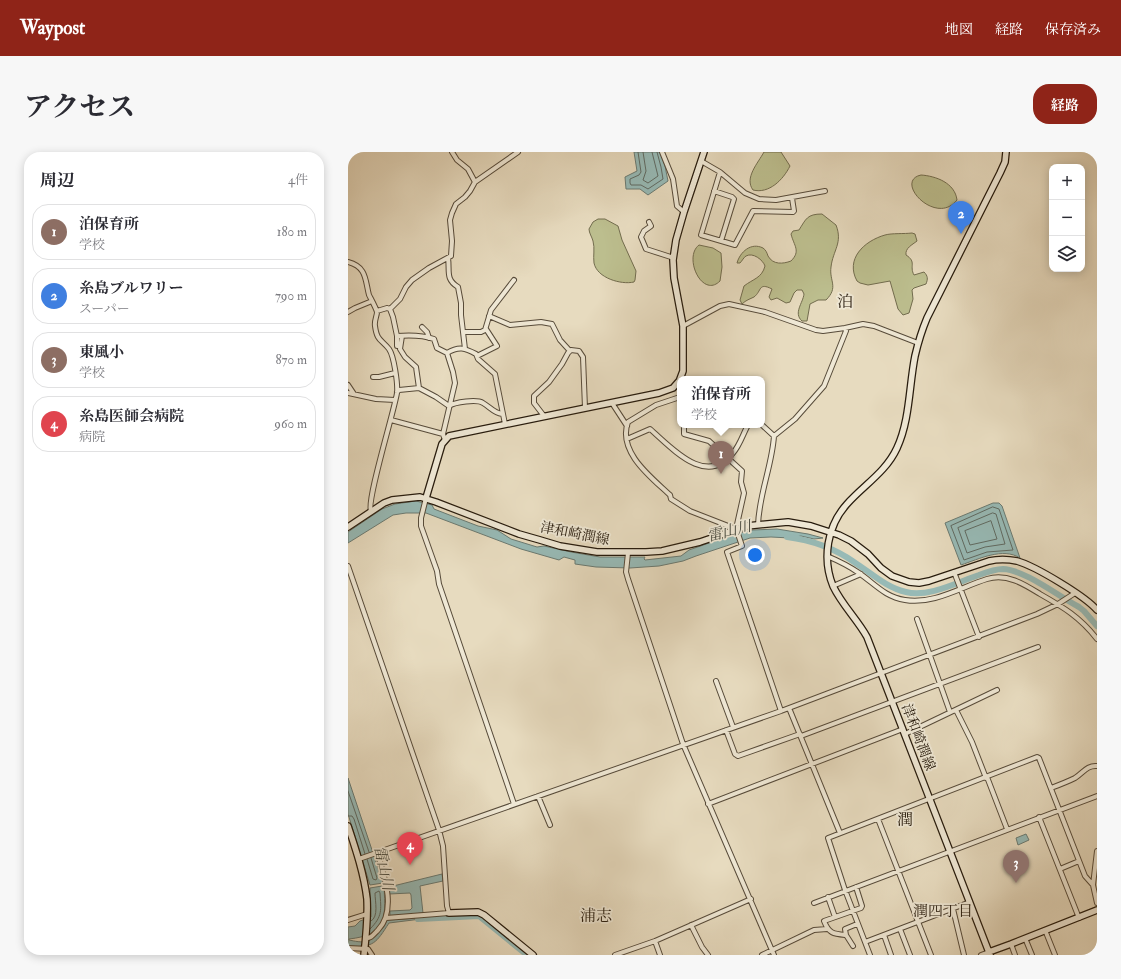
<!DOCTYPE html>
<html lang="ja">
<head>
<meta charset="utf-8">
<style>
  body { margin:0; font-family:"IM FELL Double Pica","Noto Serif JP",serif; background:#f7f7f7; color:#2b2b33 }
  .controls { position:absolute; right:12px; top:12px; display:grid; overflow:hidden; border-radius:8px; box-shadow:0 2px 10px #0003 }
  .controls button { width:36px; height:36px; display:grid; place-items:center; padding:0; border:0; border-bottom:1px solid #e1e1e2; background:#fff; color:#2b2b33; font:20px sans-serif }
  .you { position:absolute; left:407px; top:403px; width:14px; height:14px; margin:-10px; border:3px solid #fff; border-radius:50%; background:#1a73e8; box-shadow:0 0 0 6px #1a73e833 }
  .badge { display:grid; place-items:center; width:26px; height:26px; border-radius:50%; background:#8f2418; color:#fff; font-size:13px; font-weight:700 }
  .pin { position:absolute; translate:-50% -33px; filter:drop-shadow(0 1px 2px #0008) }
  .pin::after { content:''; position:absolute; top:21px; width:14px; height:12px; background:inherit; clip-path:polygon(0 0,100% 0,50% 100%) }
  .popup { position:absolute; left:329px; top:224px; width:88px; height:52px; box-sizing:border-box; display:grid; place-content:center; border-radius:8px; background:#fff; filter:drop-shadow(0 1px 3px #0005); font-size:13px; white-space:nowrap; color:#7c7c81 }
  .popup b { font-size:15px; color:#2b2b33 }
  .popup::after { content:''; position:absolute; left:50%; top:100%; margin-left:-8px; border:8px solid transparent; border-top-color:#fff }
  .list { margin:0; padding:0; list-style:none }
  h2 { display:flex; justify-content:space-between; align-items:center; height:52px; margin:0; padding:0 16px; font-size:17px }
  h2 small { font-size:13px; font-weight:400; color:#7c7c81 }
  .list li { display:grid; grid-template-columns:26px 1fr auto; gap:12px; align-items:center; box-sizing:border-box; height:56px; margin:0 8px 8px; padding:0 8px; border:1px solid #e1e1e2; border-radius:16px }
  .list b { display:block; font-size:15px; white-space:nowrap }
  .list p { margin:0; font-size:13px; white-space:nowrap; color:#7c7c81 }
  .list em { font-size:13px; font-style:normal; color:#7c7c81 }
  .icon { flex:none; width:22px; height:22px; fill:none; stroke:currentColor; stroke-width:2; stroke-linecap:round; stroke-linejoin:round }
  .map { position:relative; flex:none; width:749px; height:803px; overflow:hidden; border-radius:16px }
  header { display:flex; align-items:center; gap:24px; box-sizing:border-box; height:56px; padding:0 20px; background:#8f2418; color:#fff }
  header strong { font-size:19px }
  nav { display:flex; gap:22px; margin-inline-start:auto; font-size:14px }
  .intro { display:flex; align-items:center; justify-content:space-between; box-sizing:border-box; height:96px; padding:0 24px }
  h1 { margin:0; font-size:28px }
  .button { padding:10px 18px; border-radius:16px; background:#8f2418; color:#fff; font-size:14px; font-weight:700 }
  main { display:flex; gap:24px; padding:0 24px }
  aside { flex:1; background:#fff; border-radius:16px; box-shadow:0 2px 10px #0003 }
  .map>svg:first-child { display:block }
</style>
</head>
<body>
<header>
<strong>Waypost</strong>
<nav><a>地図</a><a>経路</a><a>保存済み</a></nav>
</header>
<div class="intro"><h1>アクセス</h1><a class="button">経路</a></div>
<main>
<aside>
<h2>周辺<small>4件</small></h2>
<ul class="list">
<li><span class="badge" style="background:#8d6e63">1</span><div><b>泊保育所</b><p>学校</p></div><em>180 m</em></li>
<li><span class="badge" style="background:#3f7fe0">2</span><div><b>糸島ブルワリー</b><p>スーパー</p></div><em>790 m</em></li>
<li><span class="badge" style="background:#8d6e63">3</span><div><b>東風小</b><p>学校</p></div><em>870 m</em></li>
<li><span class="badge" style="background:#e0444e">4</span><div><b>糸島医師会病院</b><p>病院</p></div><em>960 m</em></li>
</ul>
</aside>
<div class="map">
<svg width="749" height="803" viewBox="0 0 749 803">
  <rect width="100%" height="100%" fill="#e7dbbf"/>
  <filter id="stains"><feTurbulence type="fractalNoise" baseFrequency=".005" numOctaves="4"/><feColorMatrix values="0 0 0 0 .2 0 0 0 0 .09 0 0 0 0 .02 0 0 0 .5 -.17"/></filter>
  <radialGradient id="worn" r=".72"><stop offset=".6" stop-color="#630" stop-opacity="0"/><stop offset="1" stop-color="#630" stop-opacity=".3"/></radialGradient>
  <!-- green -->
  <path fill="#bcbe8e" stroke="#726c4e" d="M 416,0 L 433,0 L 442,14 C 435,28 421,42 405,38 C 396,26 410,11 416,0 Z
    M 573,23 C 588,24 607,31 609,48 C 588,75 545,29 573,23 Z
    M 474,62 L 488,73 C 495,91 485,98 483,115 C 481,129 491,135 478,148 L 470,148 L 462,152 L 459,169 L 454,169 C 445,161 455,151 456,142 L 454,138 L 449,138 L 446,141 L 442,150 L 438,151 L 429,146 L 423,148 L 421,145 L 424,137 C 410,130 414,139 406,145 C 402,147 398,148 394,152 L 392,148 L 396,134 C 405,127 414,126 417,114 C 415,108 405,100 398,104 C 396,105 394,109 392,111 L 389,111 C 392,100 403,90 415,96 C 418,98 419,101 420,104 C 425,113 435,112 443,109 C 453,99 446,94 443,82 L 445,79 L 451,78 C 458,67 459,62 474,62 Z
    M 250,67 L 257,67 L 270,74 L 274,88 L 288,119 L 287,128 L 286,130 C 273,133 249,126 246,111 C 245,104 247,96 245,89 C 244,85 241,81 241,77 L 245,70 Z
    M 564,81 L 567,82 L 569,89 C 564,93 557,96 558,103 C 569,110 561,114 566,123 L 576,120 C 580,124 580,127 578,132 L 566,136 L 564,138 L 565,147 L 561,161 L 555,163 L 550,157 L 542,129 L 520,133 L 512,131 L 509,129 C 497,107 516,89 537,83 C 544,81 556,82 564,81 Z
    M 351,93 L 365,96 L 373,101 L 374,115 L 372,129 C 354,147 335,105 351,93 Z"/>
  <!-- water -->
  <path fill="#97bab6" stroke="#6a7a72" d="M 286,0 L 312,0 L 317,14 L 320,29 L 300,43 L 292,37 L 278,37 L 277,25 L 289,19 Z
    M 68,349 L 84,353 L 86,357 L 130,374 L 149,378 L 163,387 L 189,395 L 196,394 L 223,400 L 252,405 L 297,405 L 296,407 L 297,408 L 333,404 L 341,398 L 384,383 L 405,378 L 429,377 L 460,382 L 475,386 L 466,387 L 453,384 L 442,386 L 423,385 L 402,386 L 348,404 L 335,409 L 311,414 L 282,416 L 248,415 L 227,412 L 227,408 L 216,405 L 211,408 L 173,397 L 78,361 L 58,361 L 45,363 L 0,391 L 0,380 L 34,357 L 47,352 Z
    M 645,351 L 651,351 L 654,354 L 672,406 C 655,395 631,407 613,413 L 597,371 Z
    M 0,626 L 35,731 L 22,733 L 0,662 Z
    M 678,682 L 681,688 L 670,693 L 668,686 Z
    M 94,722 L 95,729 L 72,734 L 75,761 L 42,764 L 42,759 L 62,758 L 64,756 L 63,743 L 62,741 L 41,742 L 41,735 Z
    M 34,734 L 36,735 C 38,767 38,783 1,787 L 1,788 C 6,789 14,791 20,789 C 26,786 38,774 39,768 L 73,766 L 73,767 L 41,771 C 28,791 26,796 0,794 L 0,775 L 7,774 L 12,769 L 23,765 L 22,736 Z"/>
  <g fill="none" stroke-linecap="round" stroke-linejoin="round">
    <!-- shore -->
    <path stroke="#5f6a62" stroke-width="1" d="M 290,0 L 293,20 L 291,23 L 282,27 L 282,31 L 283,33 L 293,33 L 300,37 L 315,27 L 313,15 L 309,0
      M 295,0 L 298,19 L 295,28 L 300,31 L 310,24 L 304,0
      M 645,355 L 651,357 L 665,398 L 639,400 L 616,408 L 603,374 Z
      M 645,361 L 648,362 L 657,392 L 637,395 L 619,401 L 610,376 Z
      M 643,369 L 649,387 L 622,393 L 617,379 Z
      M 0,639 L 21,700
      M 0,664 L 4,664 L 6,667 L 17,702
      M 19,707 L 25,727 L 28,728 L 29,726 L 23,706
      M 22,777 C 35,764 33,758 32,741 L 31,739 L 27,741 C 27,749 31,765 23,769"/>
    <!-- river -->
    <path stroke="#97bab6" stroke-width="6" d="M 439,385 C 463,388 486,396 506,410 C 523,421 539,436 558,440 C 580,446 610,430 631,423 C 639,420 647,417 655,417 C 677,418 710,444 731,455 L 736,459 L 749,474
      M 70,767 L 131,764 L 179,803"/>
    <defs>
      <path id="street" d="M 104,0 L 109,8 L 120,17 L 127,30
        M 314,0 L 325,27 L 329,54 L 336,60
        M 353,9 L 372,20 L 397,41 L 411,47 L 428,48 L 477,39
        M 372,20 L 353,83 L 387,93 L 405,59 L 445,60 L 446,59 L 444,46
        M 366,39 L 384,45 L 386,47 L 373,89
        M 301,70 L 303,74 L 296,79 L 293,85 L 298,97 L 326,106
        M 100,106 C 102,119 97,127 110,135 L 113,151 L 113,163 L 117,197
        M 0,110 C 19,115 17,128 21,143 C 23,147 28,156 29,160 C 29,164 26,169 27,174 C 29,189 33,187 41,197 C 46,204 50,232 49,241 C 46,260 18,350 23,359
        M 42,157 L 52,147 L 58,135 L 64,128 L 81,116 L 103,104 L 104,89 L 102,68 L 104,61 L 108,52 L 117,45 L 122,39 L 127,30 L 170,0
        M 42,157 L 45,165 L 49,184 C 61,183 74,183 86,187 L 89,196 L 99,201 L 105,220 L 107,231 L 95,282 L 97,288
        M 29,159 L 39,156 L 42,157
        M 0,160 L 7,156 L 24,149
        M 141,164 L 162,173 L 193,170 L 204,172 L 212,188 L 222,199
        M 335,174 L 372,154 L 381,152 L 417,160 L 468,178 L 475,179 L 497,176 L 515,172 L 526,174 L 570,191
        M 74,175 L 79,180 L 81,186
        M 115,180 L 133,180 L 137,178 L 143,158 L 166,128
        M 49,184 L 49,194 L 52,194
        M 54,184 L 52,197 L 57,205 L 68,215 L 71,236
        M 99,201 C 111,194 117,196 128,202 L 130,207 L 147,222 L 157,272
        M 129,204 L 149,194 L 138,177
        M 25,225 L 31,225 L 47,221
        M 0,233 L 6,242
        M 49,240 L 51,238 L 71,236 L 88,245 L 101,254
        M 0,241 L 28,247 L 47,248
        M 332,245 L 308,253 L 280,270 C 269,300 304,326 322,343 L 323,347 L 342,359 L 383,375 L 389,379 L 394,394 L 379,400 L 433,559
        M 264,251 L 279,274
        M 101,254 C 107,250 129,247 135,251 C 142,255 146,261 154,262
        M 196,264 L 186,251 L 186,244 L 201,230 L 214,212 L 220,201 L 223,198 L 231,199 L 235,205 L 237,256
        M 43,268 L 95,282
        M 336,273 L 336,282 L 361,289 L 394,319 L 393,330 L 396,341 L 388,377
        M 414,273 L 426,284
        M 279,287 L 302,277 C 323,295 358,336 385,301 C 392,293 395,282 400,273
        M 78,346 L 73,366 L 73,374 L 89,419 L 91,432 L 166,652
        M 410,373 C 411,342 424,314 426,284 L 447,267 L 476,234 L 498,179 L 497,176
        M 280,401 L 278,420 L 280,427 L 335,592 L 426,803
        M 479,404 C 491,409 501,414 511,421 C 527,432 537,445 557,448 C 585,453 613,435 639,427 C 659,421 676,432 692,442 C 715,455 732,465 749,487
        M 0,414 L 91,678 L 95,694 L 99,754 L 101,761 L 38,766
        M 606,420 L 631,485
        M 485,434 L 513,422
        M 569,467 L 602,560
        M 368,529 L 385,575
        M 441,556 L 492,681
        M 608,558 L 624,590 L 638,626
        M 378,578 L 387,602 L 390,604 L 452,582
        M 557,582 L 649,538
        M 453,584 L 690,495
        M 639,625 L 659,677
        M 703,636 C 711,633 719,630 727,626 C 735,621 739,613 749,614
        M 190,644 L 202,673
        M 360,652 L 555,577
        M 691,665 L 731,766
        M 530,667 L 583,803
        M 11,707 L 433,559 L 689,462 L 710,452 L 727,441
        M 712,717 L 731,709
        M 745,733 L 749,699
        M 480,745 L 487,765
        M 466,751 L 749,644
        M 605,757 L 616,803
        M 0,768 L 19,762
        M 343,773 L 354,795 L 360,803
        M 552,777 L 562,803
        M 697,778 L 707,803
        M 498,783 C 486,782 481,782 476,769 L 513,756 L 514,754 L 508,735
        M 536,783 L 543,803
        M 17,786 C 23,787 26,782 30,778 C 49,758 36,723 29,700
        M 677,786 L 684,803
        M 307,789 L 312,803
        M 517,790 L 622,750
        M 663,792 L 667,803
        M 505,794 L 498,783 L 497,777 L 509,772
        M 0,796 L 20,797 L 24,803
        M 267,803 L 307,789 L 403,747
        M 414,803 L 466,778 L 479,777
        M 522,803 L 497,738 L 480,686 L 689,605 L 691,606 L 737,724 L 745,733 L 749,751
        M 633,803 L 641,800"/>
      <path id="secondary" d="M 332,227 L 335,219 L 335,174 L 326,126 L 325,108 L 328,88 L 336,60 L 356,0
        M 78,346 L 94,292 L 101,284 L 311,241 L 325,236 L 332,228
        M 0,375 L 36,351 L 44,348 L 72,345 L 88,350 L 171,382 L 192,388 L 212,394 L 249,400 L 298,400 L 314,399 L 352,390 L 399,374 L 440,370 L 463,374 L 491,383 L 503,389 L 520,402 L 533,416 L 544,424 L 561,430 L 571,431 L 581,429 L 641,409 C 650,407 659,407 669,409 C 687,414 737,444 749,458
        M 0,674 C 8,698 16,722 19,747 C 20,765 18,785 16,803
        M 101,761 L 130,760 L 136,763 L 185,803
        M 641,800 L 663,792 L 749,758
        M 642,803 L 519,485 C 509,467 494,453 485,434 C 474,407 479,374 499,352 C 516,333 538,320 549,296 C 562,268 561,234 567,204 C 570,191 574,178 579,166 L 652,21 L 657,10 L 658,0"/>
    </defs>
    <!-- street casing -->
    <use href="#street" stroke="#574b3a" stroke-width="6"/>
    <!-- secondary casing -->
    <use href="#secondary" stroke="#271b0d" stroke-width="8"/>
    <!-- street -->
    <use href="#street" stroke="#efe8d5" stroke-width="4"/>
    <!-- secondary -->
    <use href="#secondary" stroke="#efe8d5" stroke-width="5.5"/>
  </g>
  <g text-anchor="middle" stroke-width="3.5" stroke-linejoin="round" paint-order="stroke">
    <!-- street labels -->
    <g font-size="14" fill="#271b0d" stroke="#efe8d5">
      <text transform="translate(227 381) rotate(11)" y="5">津和崎潤線</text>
      <text transform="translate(571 585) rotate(69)" y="5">津和崎潤線</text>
    </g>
    <!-- water labels -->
    <g font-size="15" font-style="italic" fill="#494b40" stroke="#efe8d5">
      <text transform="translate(381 379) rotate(-14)" y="5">雷山川</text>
      <text transform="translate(36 716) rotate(78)" y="5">雷山川</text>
    </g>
    <!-- neighbourhood labels -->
    <g font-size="15" fill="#271b0d" stroke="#efe8d5">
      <text x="595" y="764">潤四丁目</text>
    </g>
    <!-- quarter labels -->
    <g font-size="16" fill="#271b0d" stroke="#efe8d5">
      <text x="497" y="155">泊</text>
      <text x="557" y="673">潤</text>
      <text x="248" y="769">浦志</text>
    </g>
  </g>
  <rect width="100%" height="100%" filter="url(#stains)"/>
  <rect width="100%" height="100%" fill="url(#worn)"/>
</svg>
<div class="controls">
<button>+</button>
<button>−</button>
<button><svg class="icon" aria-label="layers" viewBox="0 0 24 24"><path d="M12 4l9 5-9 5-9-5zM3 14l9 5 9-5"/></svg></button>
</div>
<div class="you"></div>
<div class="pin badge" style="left:373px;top:322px;background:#8d6e63">1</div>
<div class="popup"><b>泊保育所</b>学校</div>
<div class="pin badge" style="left:613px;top:82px;background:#3f7fe0">2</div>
<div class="pin badge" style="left:668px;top:731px;background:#8d6e63">3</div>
<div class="pin badge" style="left:62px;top:713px;background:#e0444e">4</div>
</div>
</main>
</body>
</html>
